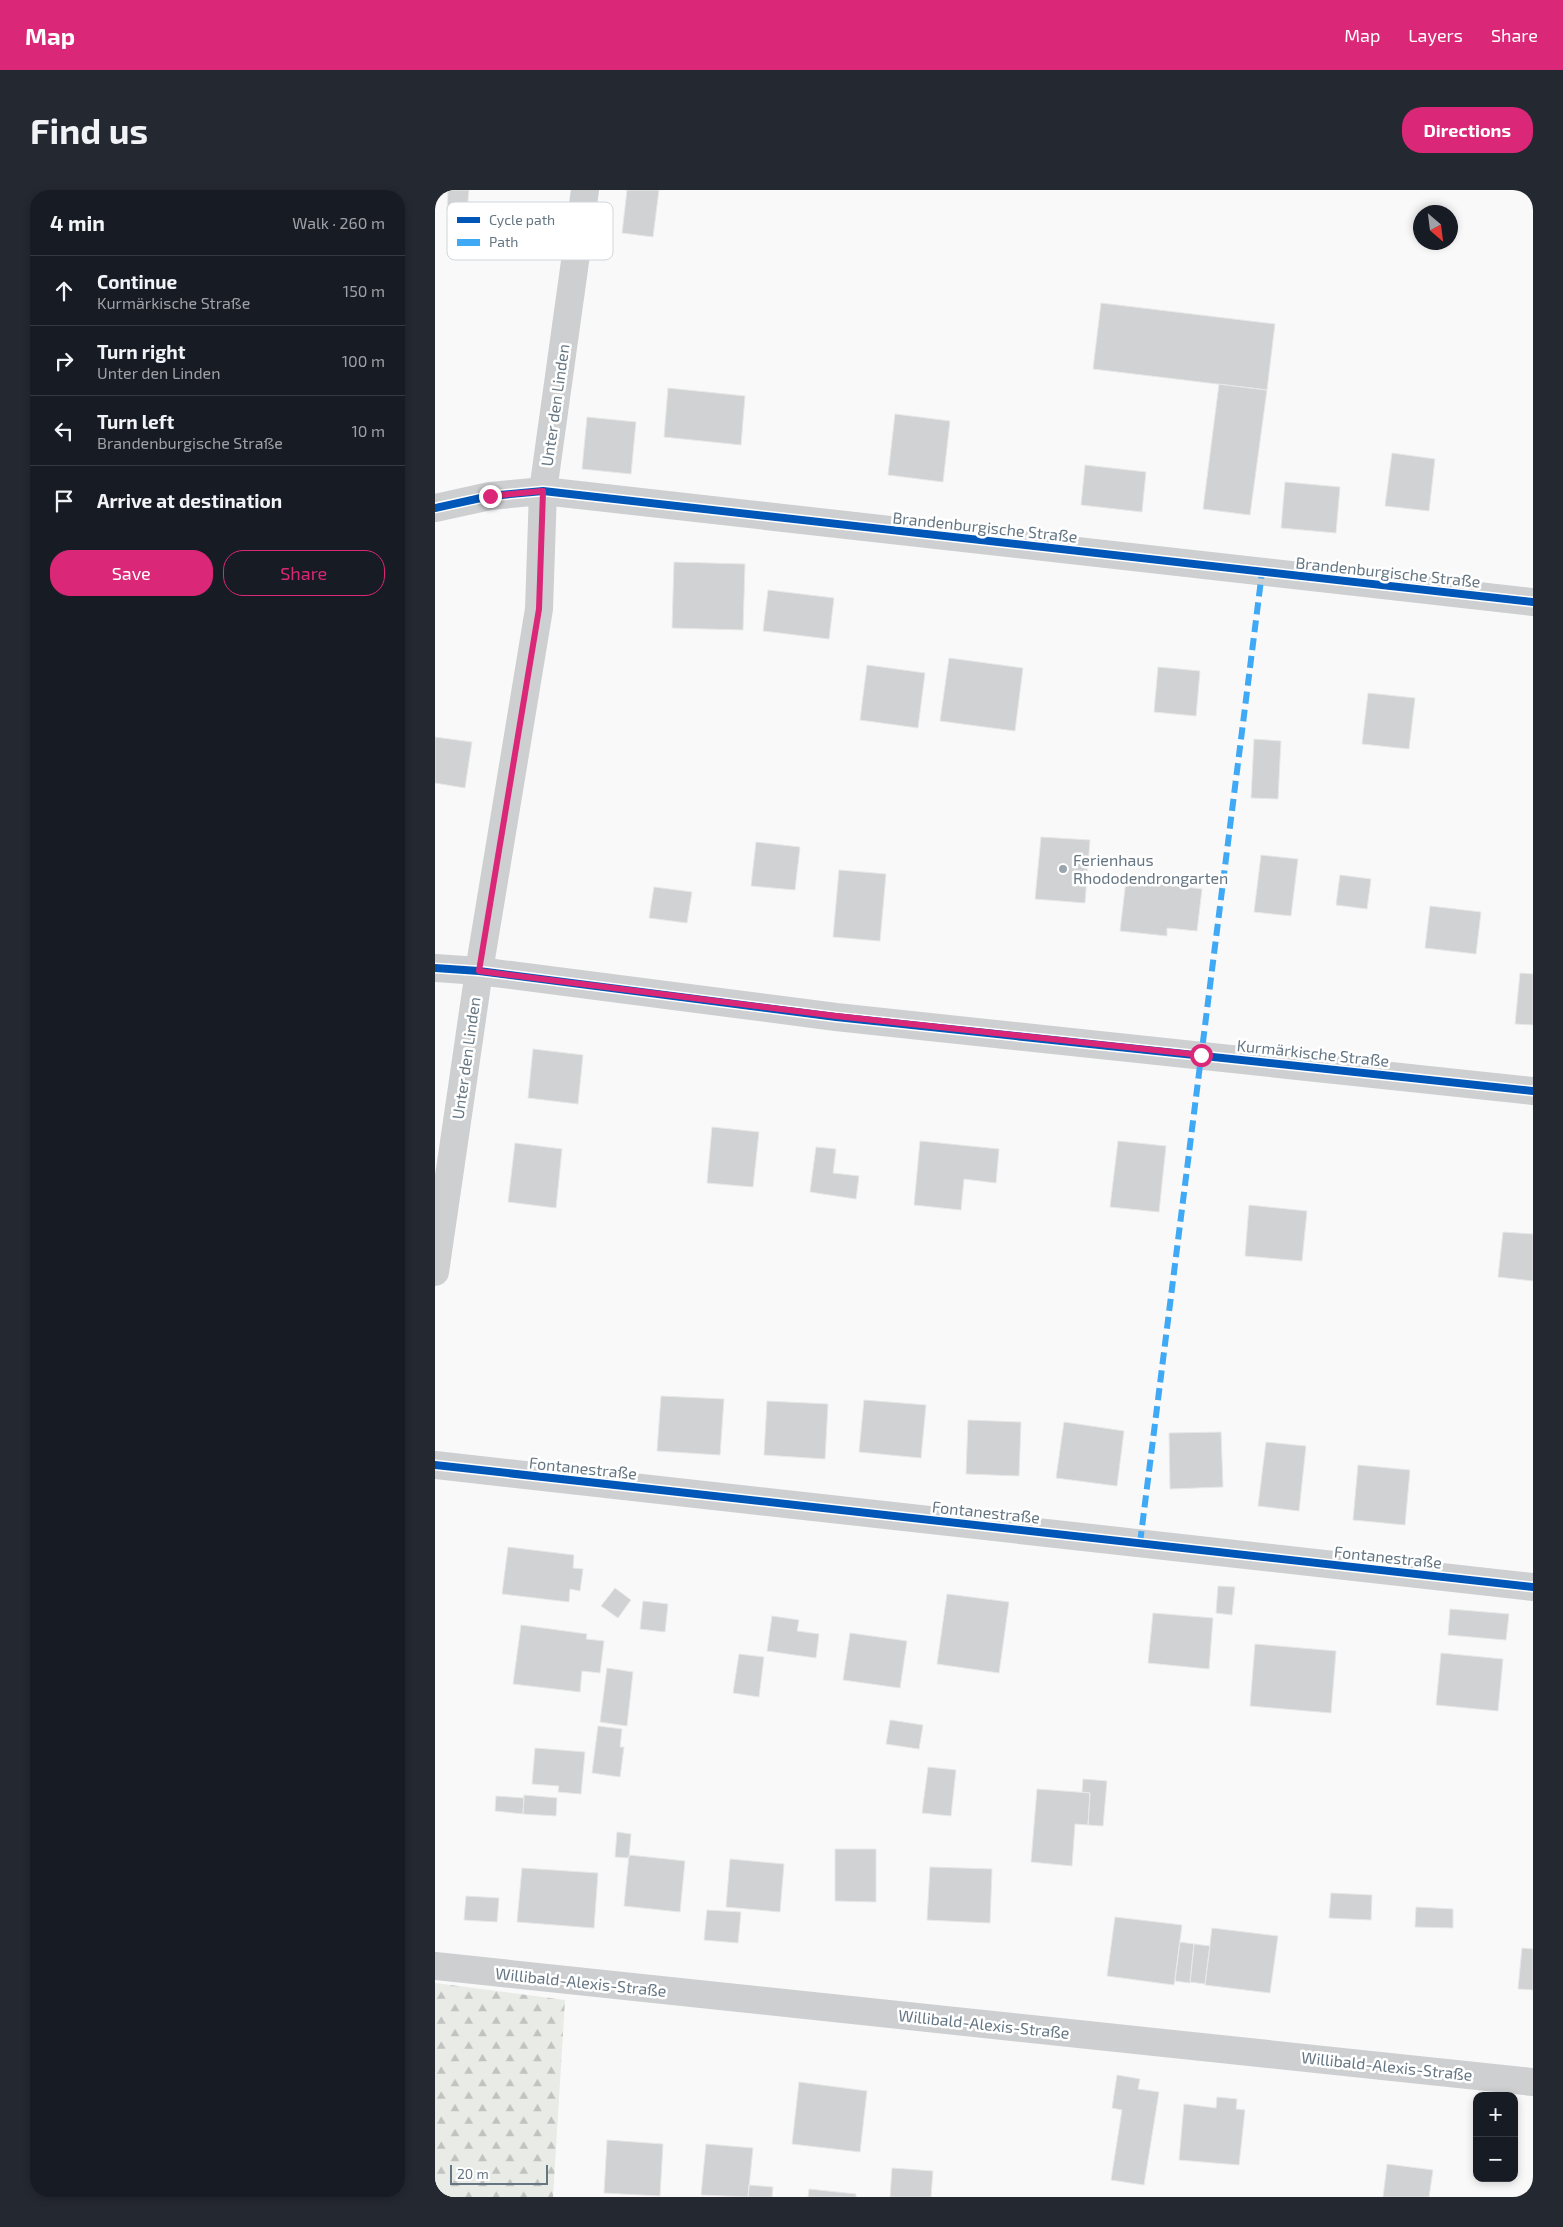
<!DOCTYPE html>
<html lang="en">
<head>
<meta charset="utf-8">
<style>
  body { margin:0; font-family:"Exo 2",sans-serif; background:#242831; color:#f1f3f6 }
  .controls { position:absolute; right:15px; bottom:15px; display:grid; overflow:hidden; border-radius:10px; box-shadow:0 2px 8px #0003 }
  .controls button { width:45px; height:45px; display:grid; place-items:center; padding:0; border:0; border-bottom:1px solid #363941; background:#171b24; color:#f1f3f6; font:25px sans-serif }
  .compass { position:absolute; left:978px; top:15px; width:45px; height:45px; border-radius:50%; background:#171b24; box-shadow:0 2px 8px #0003; rotate:152deg }
  .scale { position:absolute; left:15px; bottom:12px; width:98px; box-sizing:border-box; padding-left:5px; border:2px solid #657683; border-top:0; font-size:14px; line-height:18px; white-space:nowrap; color:#657683; -webkit-text-stroke:4px #fff; paint-order:stroke }
  .stop { position:absolute; width:15px; height:15px; margin:-11px; border:4px solid #db2777; border-radius:50%; background:#fff }
  .stop.end { background:#db2777; border-color:#fff; box-shadow:0 1px 5px #0008 }
  .list { margin:0; padding:0; list-style:none }
  h2 { display:flex; justify-content:space-between; align-items:center; height:65px; margin:0; padding:0 20px; font-size:21px }
  h2 small { font-size:16px; font-weight:400; color:#9ea1a6 }
  .list li { display:grid; grid-template-columns:32px 1fr auto; gap:15px; align-items:center; box-sizing:border-box; height:70px; padding:0 20px; border-top:1px solid #363941 }
  .list b { display:block; font-size:19px; white-space:nowrap }
  .list p { margin:0; font-size:16px; white-space:nowrap; color:#9ea1a6 }
  .list em { font-size:16px; font-style:normal; color:#9ea1a6 }
  .actions { display:flex; gap:10px; padding:15px 20px }
  .actions a { flex:1; padding:11px 0; border:1px solid #db2777; border-radius:20px; text-align:center; font-size:18px; color:#db2777 }
  .actions .main { background:#db2777; color:#fff }
  .icon { flex:none; width:28px; height:28px; fill:none; stroke:currentColor; stroke-width:2; stroke-linecap:round; stroke-linejoin:round }
  .map { position:relative; flex:none; width:1098px; height:2007px; overflow:hidden; border-radius:20px }
  header { display:flex; align-items:center; gap:30px; box-sizing:border-box; height:70px; padding:0 25px; background:#db2777; color:#fff }
  header strong { font-size:24px }
  nav { display:flex; gap:28px; margin-inline-start:auto; font-size:18px }
  .intro { display:flex; align-items:center; justify-content:space-between; box-sizing:border-box; height:120px; padding:0 30px }
  h1 { margin:0; font-size:35px }
  .button { padding:12px 22px; border-radius:20px; background:#db2777; color:#fff; font-size:18px; font-weight:700 }
  main { display:flex; gap:30px; padding:0 30px }
  aside { flex:1; background:#171b24; border-radius:20px; box-shadow:0 2px 8px #0003 }
  .map>svg:first-child { display:block }
</style>
</head>
<body>
<header>
<strong>Map</strong>
<nav><a>Map</a><a>Layers</a><a>Share</a></nav>
</header>
<div class="intro"><h1>Find us</h1><a class="button">Directions</a></div>
<main>
<aside>
<h2>4 min<small>Walk · 260 m</small></h2>
<ul class="list">
<li><svg class="icon" aria-label="ahead" viewBox="0 0 24 24"><path d="M12 20V5M6 11l6-6 6 6"/></svg><div><b>Continue</b><p>Kurmärkische Straße</p></div><em>150 m</em></li>
<li><svg class="icon" aria-label="right" viewBox="0 0 24 24"><path d="M7 20v-9h11M14 6l5 5-5 5"/></svg><div><b>Turn right</b><p>Unter den Linden</p></div><em>100 m</em></li>
<li><svg class="icon" aria-label="left" viewBox="0 0 24 24"><path d="M17 20v-9H6M10 6l-5 5 5 5"/></svg><div><b>Turn left</b><p>Brandenburgische Straße</p></div><em>10 m</em></li>
<li><svg class="icon" aria-label="arrive" viewBox="0 0 24 24"><path d="M6 21V4h12l-3 4 3 4H6"/></svg><div><b>Arrive at destination</b></div></li>
</ul>
<div class="actions"><a class="main">Save</a><a>Share</a></div>
</aside>
<div class="map">
<svg width="1098" height="2007" viewBox="0 0 1098 2007">
  <defs>
    <pattern id="forest-firs" width="22" height="20" patternUnits="userSpaceOnUse" patternTransform="scale(1.25)"><rect width="22" height="20" fill="#e8ebe6"/><path d="M5 1l3.5 6h-7zM16 11l3.5 6h-7z" fill="#c0c3c0"/></pattern>
  </defs>
  <rect width="100%" height="100%" fill="#f9f9f9"/>
  <!-- forest -->
  <path fill="url(#forest-firs)" d="M 0,1793 L 130,1810 L 118,2007 L 0,2007 Z"/>
  <!-- building -->
  <path fill="#d0d2d3" stroke="#e8e8e8" d="M 13,0 L 34,0 L 32,21 L 12,20 Z
    M 192,0 L 224,0 L 218,47 L 187,43 Z
    M 666,113 L 840,134 L 832,200 L 658,179 Z
    M 784,194 L 832,200 L 815,325 L 768,319 Z
    M 233,198 L 310,206 L 306,255 L 229,247 Z
    M 460,224 L 515,231 L 508,292 L 453,285 Z
    M 152,227 L 201,232 L 196,284 L 147,279 Z
    M 957,263 L 1000,269 L 994,321 L 950,316 Z
    M 650,275 L 711,282 L 707,322 L 646,315 Z
    M 850,292 L 905,297 L 901,343 L 846,338 Z
    M 239,372 L 310,374 L 308,440 L 237,438 Z
    M 333,400 L 399,408 L 394,449 L 328,441 Z
    M 514,468 L 588,478 L 580,541 L 505,531 Z
    M 432,475 L 490,483 L 483,538 L 425,530 Z
    M 723,477 L 765,481 L 761,526 L 719,522 Z
    M 933,503 L 980,508 L 974,559 L 927,554 Z
    M 0,547 L 37,552 L 30,598 L 0,593 Z
    M 819,549 L 846,551 L 843,609 L 816,608 Z
    M 606,647 L 655,650 L 650,713 L 600,709 Z
    M 321,652 L 365,657 L 360,700 L 316,696 Z
    M 826,665 L 863,669 L 856,726 L 819,722 Z
    M 404,680 L 451,684 L 445,751 L 398,747 Z
    M 905,685 L 936,689 L 932,719 L 901,715 Z
    M 691,690 L 767,699 L 762,741 L 732,738 L 732,746 L 685,741 Z
    M 219,697 L 257,702 L 252,733 L 214,728 Z
    M 995,716 L 1046,722 L 1041,764 L 990,758 Z
    M 1085,783 L 1098,784 L 1098,835 L 1080,834 Z
    M 98,859 L 148,865 L 143,914 L 93,908 Z
    M 277,937 L 324,942 L 318,997 L 272,993 Z
    M 485,951 L 564,959 L 561,993 L 529,989 L 526,1020 L 479,1015 Z
    M 683,951 L 731,956 L 724,1022 L 675,1017 Z
    M 80,953 L 127,959 L 121,1018 L 73,1012 Z
    M 381,957 L 401,959 L 398,983 L 424,986 L 421,1009 L 375,1002 Z
    M 814,1015 L 872,1021 L 867,1071 L 810,1066 Z
    M 1068,1042 L 1098,1044 L 1098,1091 L 1063,1087 Z
    M 226,1206 L 289,1209 L 285,1265 L 222,1261 Z
    M 429,1210 L 491,1215 L 486,1268 L 424,1262 Z
    M 332,1211 L 393,1214 L 390,1269 L 329,1265 Z
    M 533,1230 L 586,1232 L 584,1286 L 531,1284 Z
    M 629,1232 L 689,1241 L 682,1296 L 621,1288 Z
    M 786,1242 L 788,1297 L 735,1299 L 734,1243 Z
    M 831,1252 L 871,1256 L 864,1321 L 823,1316 Z
    M 923,1275 L 975,1280 L 970,1335 L 918,1330 Z
    M 73,1357 L 139,1365 L 138,1378 L 148,1379 L 145,1401 L 135,1399 L 134,1412 L 67,1404 Z
    M 783,1396 L 800,1397 L 797,1425 L 781,1423 Z
    M 180,1398 L 196,1410 L 183,1428 L 166,1416 Z
    M 512,1404 L 574,1412 L 564,1483 L 502,1474 Z
    M 208,1411 L 233,1414 L 230,1442 L 205,1439 Z
    M 1015,1419 L 1074,1424 L 1071,1450 L 1013,1445 Z
    M 718,1423 L 778,1428 L 774,1479 L 713,1473 Z
    M 337,1426 L 364,1430 L 362,1441 L 384,1444 L 381,1468 L 332,1461 Z
    M 86,1435 L 152,1444 L 151,1449 L 169,1451 L 165,1483 L 147,1481 L 145,1502 L 78,1494 Z
    M 415,1443 L 472,1451 L 465,1498 L 408,1490 Z
    M 820,1454 L 901,1461 L 896,1523 L 815,1516 Z
    M 1006,1463 L 1068,1469 L 1063,1521 L 1001,1515 Z
    M 304,1464 L 329,1467 L 324,1507 L 298,1503 Z
    M 172,1478 L 198,1482 L 192,1536 L 165,1532 Z
    M 455,1530 L 488,1535 L 484,1559 L 451,1554 Z
    M 163,1536 L 187,1539 L 185,1557 L 189,1557 L 185,1587 L 157,1583 Z
    M 100,1558 L 150,1562 L 146,1604 L 123,1602 L 124,1596 L 97,1594 Z
    M 493,1577 L 521,1580 L 516,1626 L 487,1623 Z
    M 648,1589 L 672,1591 L 668,1636 L 653,1635 L 655,1603 L 647,1602 Z
    M 602,1599 L 655,1603 L 653,1635 L 640,1634 L 637,1676 L 596,1672 Z
    M 89,1605 L 122,1608 L 121,1626 L 88,1624 Z
    M 61,1606 L 89,1608 L 88,1624 L 60,1621 Z
    M 182,1642 L 196,1644 L 194,1668 L 180,1667 Z
    M 400,1659 L 441,1659 L 441,1712 L 400,1711 Z
    M 194,1665 L 250,1671 L 245,1722 L 189,1716 Z
    M 295,1669 L 349,1674 L 345,1722 L 291,1717 Z
    M 495,1677 L 557,1679 L 555,1733 L 492,1730 Z
    M 87,1678 L 163,1683 L 159,1738 L 82,1732 Z
    M 896,1703 L 937,1705 L 936,1730 L 894,1728 Z
    M 31,1706 L 64,1708 L 62,1732 L 29,1730 Z
    M 981,1717 L 1018,1719 L 1018,1738 L 980,1737 Z
    M 272,1720 L 306,1722 L 303,1753 L 269,1750 Z
    M 680,1727 L 747,1735 L 739,1795 L 672,1786 Z
    M 777,1738 L 843,1746 L 835,1803 L 770,1795 Z
    M 745,1752 L 759,1754 L 755,1793 L 740,1791 Z
    M 759,1754 L 775,1756 L 770,1794 L 755,1792 Z
    M 1087,1758 L 1098,1759 L 1098,1800 L 1083,1799 Z
    M 682,1885 L 705,1889 L 703,1899 L 724,1902 L 709,1995 L 676,1990 L 687,1920 L 677,1918 Z
    M 364,1892 L 432,1901 L 425,1962 L 357,1954 Z
    M 782,1907 L 802,1909 L 801,1919 L 810,1920 L 804,1975 L 744,1970 L 749,1914 L 781,1918 Z
    M 172,1950 L 228,1954 L 225,2006 L 169,2003 Z
    M 271,1954 L 318,1958 L 313,2007 L 266,2005 Z
    M 952,1974 L 998,1980 L 994,2007 L 948,2007 Z
    M 457,1978 L 498,1981 L 496,2007 L 455,2007 Z
    M 314,1995 L 338,1997 L 337,2007 L 313,2007 Z
    M 374,1999 L 421,2004 L 421,2007 L 373,2007 Z"/>
  <g fill="none" stroke-linecap="round" stroke-linejoin="round">
    <!-- street -->
    <path stroke="#cecfd0" stroke-width="28" d="M 0,318 L 55,306 L 108,301 L 1098,412
      M 0,778 L 44,781 L 401,827 L 1098,901
      M 0,1082 L 44,781 L 104,419 L 108,301 L 150,0
      M 0,1275 L 1098,1397
      M 0,1776 L 1098,1892"/>
    <!-- quiet -->
    <path stroke="#3fa9f5" stroke-width="6" stroke-dasharray="12 6" stroke-linecap="butt" d="M 705,1353 L 827,382"/>
    <defs>
      <path id="cycleway" d="M 0,318 L 55,306 L 108,301 L 1098,412
        M 0,778 L 44,781 L 401,827 L 1098,901
        M 0,1275 L 1098,1397"/>
    </defs>
    <!-- cycleway casing -->
    <use href="#cycleway" stroke="#fff" stroke-width="11"/>
    <!-- cycleway -->
    <use href="#cycleway" stroke="#0057b8" stroke-width="8"/>
  </g>
  <g fill="none" stroke-linecap="round" stroke-linejoin="round">
    <!-- route -->
    <path stroke="#db2777" stroke-width="6" d="M 55,306 L 108,301 L 104,419 L 44,781 L 401,826 L 766,865"/>
  </g>
  <!-- markers -->
  <circle fill="#99a4ac" stroke="#fff" stroke-width="2" cx="628" cy="679" r="5"/>
  <g text-anchor="middle" stroke-width="5" stroke-linejoin="round" paint-order="stroke">
    <!-- street labels -->
    <g font-size="16" fill="#657683" stroke="#fff">
      <text transform="translate(120 215) rotate(-82)" y="6">Unter den Linden</text>
      <text transform="translate(550 337) rotate(6)" y="6">Brandenburgische Straße</text>
      <text transform="translate(953 382) rotate(6)" y="6">Brandenburgische Straße</text>
      <text transform="translate(878 863) rotate(6)" y="6">Kurmärkische Straße</text>
      <text transform="translate(31 868) rotate(-82)" y="6">Unter den Linden</text>
      <text transform="translate(148 1278) rotate(6)" y="6">Fontanestraße</text>
      <text transform="translate(551 1322) rotate(6)" y="6">Fontanestraße</text>
      <text transform="translate(953 1367) rotate(6)" y="6">Fontanestraße</text>
      <text transform="translate(146 1792) rotate(6)" y="6">Willibald-Alexis-Straße</text>
      <text transform="translate(549 1834) rotate(6)" y="6">Willibald-Alexis-Straße</text>
      <text transform="translate(952 1876) rotate(6)" y="6">Willibald-Alexis-Straße</text>
    </g>
    <!-- poi labels -->
    <g font-size="16" fill="#657683" stroke="#fff" text-anchor="start">
      <text x="638" y="676">Ferienhaus<tspan x="638" dy="18">Rhododendrongarten</tspan></text>
    </g>
  </g>
  <!-- legend -->
  <rect x="12" y="12" width="166" height="58" rx="8" fill="#fff" stroke="#d1d6da" stroke-width="1"/>
  <rect x="22" y="27" width="23" height="6" fill="#0057b8"/>
  <rect x="22" y="49" width="23" height="7" fill="#3fa9f5"/>
  <g font-size="14" fill="#657683">
    <text x="54" y="35">Cycle path</text>
    <text x="54" y="57">Path</text>
  </g>
</svg>
<div class="controls">
<button>+</button>
<button>−</button>
</div>
<svg class="compass" viewBox="-18 -18 36 36"><path d="M0-13l5 13h-10z" fill="#e53935"/><path d="M0 13l5-13h-10z" fill="#9ea1a6"/></svg>
<div class="scale">20 m</div>
<div class="stop" style="left:766px;top:865px"></div>
<div class="stop end" style="left:55px;top:306px"></div>
</div>
</main>
</body>
</html>
